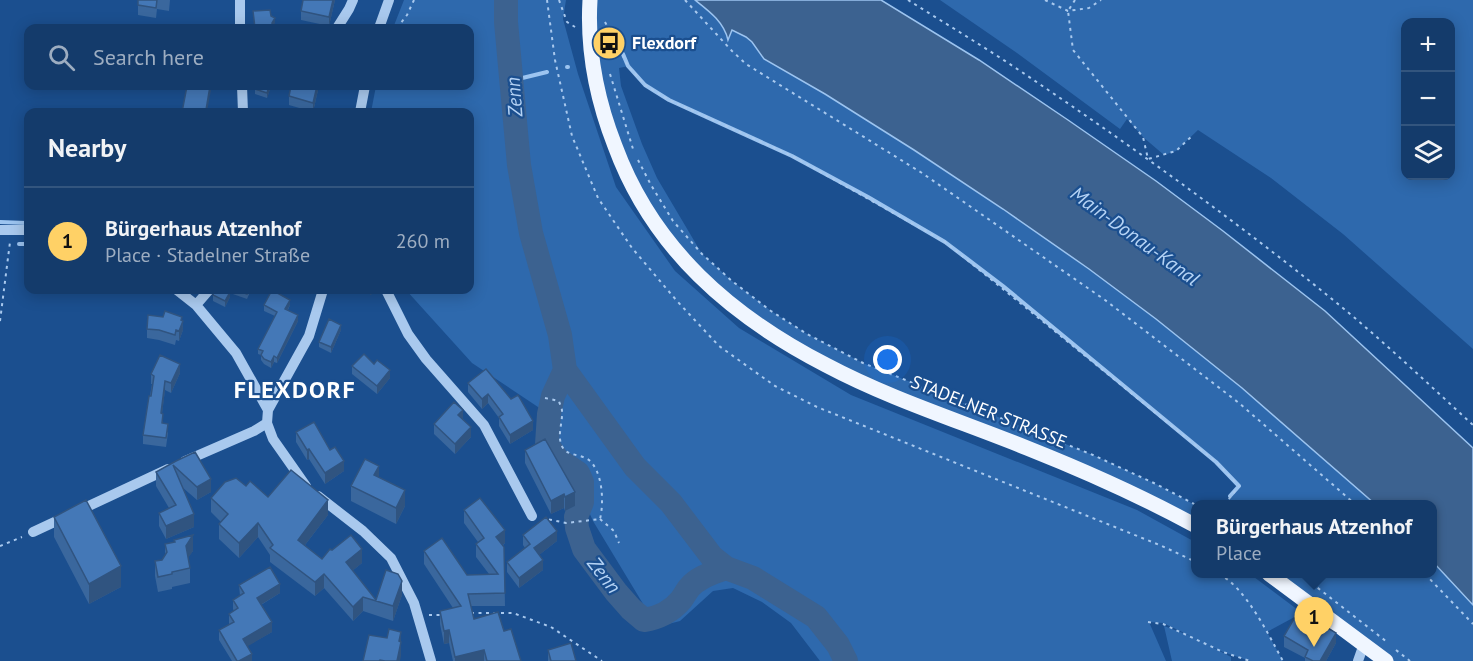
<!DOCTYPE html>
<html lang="en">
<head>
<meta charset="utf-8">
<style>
  body { margin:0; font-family:"PT Sans",sans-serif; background:#214673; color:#f1f3f6 }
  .controls { position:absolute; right:18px; top:18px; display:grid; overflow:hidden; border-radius:12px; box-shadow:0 3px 15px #0003 }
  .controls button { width:54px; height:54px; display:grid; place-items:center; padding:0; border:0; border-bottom:2px solid #33557e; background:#143b6b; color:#f1f3f6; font:30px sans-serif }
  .you { position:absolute; left:888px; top:360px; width:21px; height:21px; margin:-15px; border:4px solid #fff; border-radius:50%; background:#1a73e8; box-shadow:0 0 0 9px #1a73e833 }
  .badge { display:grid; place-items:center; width:39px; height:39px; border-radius:50%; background:#ffd166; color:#111; font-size:20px; font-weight:700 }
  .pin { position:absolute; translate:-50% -50px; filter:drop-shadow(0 2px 3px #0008) }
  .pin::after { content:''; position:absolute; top:32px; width:21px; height:18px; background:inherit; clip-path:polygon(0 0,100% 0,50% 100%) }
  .popup { position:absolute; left:1191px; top:500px; width:246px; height:78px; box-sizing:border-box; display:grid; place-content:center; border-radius:12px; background:#143b6b; filter:drop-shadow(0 2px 4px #0005); font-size:20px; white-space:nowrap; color:#9dadc1 }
  .popup b { font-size:22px; color:#f1f3f6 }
  .popup::after { content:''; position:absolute; left:50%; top:100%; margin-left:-12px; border:12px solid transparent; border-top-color:#143b6b }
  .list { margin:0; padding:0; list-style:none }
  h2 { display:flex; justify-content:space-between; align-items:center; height:78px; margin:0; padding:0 24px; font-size:26px }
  h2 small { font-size:20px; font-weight:400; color:#9dadc1 }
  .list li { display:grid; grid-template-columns:39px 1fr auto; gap:18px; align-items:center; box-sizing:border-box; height:108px; padding:0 24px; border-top:2px solid #33557e }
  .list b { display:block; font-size:22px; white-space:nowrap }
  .list p { margin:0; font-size:20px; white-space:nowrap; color:#9dadc1 }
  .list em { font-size:20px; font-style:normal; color:#9dadc1 }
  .icon { flex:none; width:33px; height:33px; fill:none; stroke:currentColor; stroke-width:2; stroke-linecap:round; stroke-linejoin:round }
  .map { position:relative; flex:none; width:1473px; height:661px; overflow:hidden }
  .search { position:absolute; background:#143b6b; box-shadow:0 3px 15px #0003; left:24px; top:24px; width:450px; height:66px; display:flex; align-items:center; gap:15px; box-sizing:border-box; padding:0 21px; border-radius:12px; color:#9dadc1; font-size:22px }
  .panel { position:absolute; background:#143b6b; box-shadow:0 3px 15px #0003; left:24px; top:108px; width:450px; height:186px; border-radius:12px }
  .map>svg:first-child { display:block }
</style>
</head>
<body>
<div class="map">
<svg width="1473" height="661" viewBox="0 0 1473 661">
  <rect width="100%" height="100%" fill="#1b4f8f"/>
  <!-- green -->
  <path fill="#2e69ad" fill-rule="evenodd" d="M 404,0 L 566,0 L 563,19 L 578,74 L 616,187 L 675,271 L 739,328 L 851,395 L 1137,510 L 1195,542 L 1196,574 L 1250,574 L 1302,613 L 1267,632 L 1283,661 L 1250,661 L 1223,652 L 1208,645 L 1231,657 L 1231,661 L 1172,661 L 1164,626 L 1191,636 L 1163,623 L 1149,622 L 1166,661 L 820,661 L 791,623 L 762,602 L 733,588 L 713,591 L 680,621 L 657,627 L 593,521 L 544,411 L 472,363 L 406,290 L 470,290 L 470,112 L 371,112 L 376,86 L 470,86 L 470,28 L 393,28 Z
    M 590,0 L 696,0 C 709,12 724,22 728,40 L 732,30 L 746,37 L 752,42 L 764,59 L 825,94 L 914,150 L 1003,209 L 1089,269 L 1156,319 L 1242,388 L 1375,504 L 1225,504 L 1239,486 L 1216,462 L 1003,286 L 945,242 L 868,197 L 792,156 L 669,100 L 645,85 L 629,66 L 619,68 L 621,86 L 642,144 L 657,178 L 702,254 L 732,281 L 771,311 L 807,334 L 863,363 L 1093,455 L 1156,484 L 1195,505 L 1195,526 L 915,404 L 757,324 L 660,232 L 604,118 Z
    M 940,0 L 1473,0 L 1473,349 L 1343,234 L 1271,178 L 1198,130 L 1176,151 L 1164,155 L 1143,137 L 1127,119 L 1120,129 L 1017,53 ZM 1406,22 L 1450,22 L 1450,176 L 1406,176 Z
    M 1433,562 L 1473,605 L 1473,661 L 1386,661 L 1269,574 L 1432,574 Z"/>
  <!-- water -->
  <path fill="#3c6290" stroke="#9cc4f0" stroke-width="1.5" d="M 695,0 L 881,0 L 979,60 L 1068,120 L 1156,181 L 1223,231 L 1325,311 L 1473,448 L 1473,605 L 1433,562 L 1432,504 L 1375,504 L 1242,388 L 1156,319 L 1089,269 L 1003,209 L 914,150 L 825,94 L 764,59 L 752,42 L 746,37 L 732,30 L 728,40 C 724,22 709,11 695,0 Z"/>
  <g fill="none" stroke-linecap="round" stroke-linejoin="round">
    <!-- stream -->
    <path stroke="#9cc4f0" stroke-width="4" d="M 623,54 L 628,66 L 645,85 L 669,100 L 792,156 L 868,197 L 945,242 L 1003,286 L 1216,462 L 1239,486 L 1230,496
      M 567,67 L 568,67
      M 510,81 L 547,72
      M 0,222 L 26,223
      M 19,244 L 28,244"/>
    <!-- river -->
    <path stroke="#3c6290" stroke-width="24" d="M 506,0 L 506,22 L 519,165 L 531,233 L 560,335 L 565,370 L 635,467 L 671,503 L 712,557 L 726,568 L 753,578 L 816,617 L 838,645 L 846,661
      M 565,370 L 553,396 L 549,414 L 547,444 L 557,459 L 578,473 L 582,482 L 582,502 L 576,517 L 577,528 L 584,549 L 616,592 L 631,609 L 644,620 C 658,618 672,611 681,600 C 684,596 686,592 689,588 C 698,577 713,573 726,568"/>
    <!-- path -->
    <path stroke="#a9c9ee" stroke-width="2" stroke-dasharray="3 4.5" stroke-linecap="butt" d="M 547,0 L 555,60 L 572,136 L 598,198 L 632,248 L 677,301 L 719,346 L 775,386 L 817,407 L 1162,546 L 1196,562
      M 559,0 L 567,22 L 575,27
      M 685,0 L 732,51 L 746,64 L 922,173 L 1105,300 L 1239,403 L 1355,504
      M 908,0 C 951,27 996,54 1038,83 C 1137,150 1234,220 1327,295 C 1378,336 1425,381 1473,425
      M 1045,0 L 1068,11 L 1089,8 L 1101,0
      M 1075,0 L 1068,11 L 1073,50 L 1143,137 L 1148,159 L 1176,151 L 1193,135
      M 605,22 L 628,66 L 645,85 L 669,100 L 792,156 L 945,242 L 1216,462 L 1239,486 L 1225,504
      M 397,28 L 407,15 L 414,0
      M 610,74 L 633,149
      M 638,160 L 651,185 L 673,221 L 702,254 L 732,281 L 771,311 L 807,334 L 863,363 L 1093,455 L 1156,484 L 1196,505
      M 0,321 L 10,242
      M 545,398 L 559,401 C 560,405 562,408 562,411 C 563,423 556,437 563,448 C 568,456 581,454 589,460 C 603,472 604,503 600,519 L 566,523 L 547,519
      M 600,519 L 614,531 L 619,543
      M 0,546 L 22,537
      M 1219,574 C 1246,588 1268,634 1283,661
      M 1300,574 L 1387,642
      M 1425,574 L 1473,624
      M 471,613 L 513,613 L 551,627 L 602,661
      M 429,615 L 441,615
      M 1148,622 L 1163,624 L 1223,652 L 1250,661
      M 1396,650 L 1410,661"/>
    <!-- minor -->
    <path stroke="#a9c9ee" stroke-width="10" d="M 240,0 L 240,28
      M 337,28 L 349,9 L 353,0
      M 379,28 L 389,0
      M 242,86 L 243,112
      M 360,112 L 365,86
      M 0,230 L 28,230
      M 177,290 L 196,305 L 236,353 L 268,410
      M 386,290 L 408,334 L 426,359 L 484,425 L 532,516
      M 196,305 L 209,290
      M 185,461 L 254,431 L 267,423
      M 306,486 L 273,439 L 267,423 L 268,410 L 309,336 L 323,290
      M 318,496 L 363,531 L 391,558 L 414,603 L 431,661
      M 33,532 L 168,469
      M 1358,661 L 1364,644"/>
    <!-- major -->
    <path stroke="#f0f6ff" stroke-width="15" d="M 590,0 C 587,50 597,100 615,146 C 653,249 731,316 826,365 C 890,399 960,421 1027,448 C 1085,471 1141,496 1196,526
      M 1269,574 L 1386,661"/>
  </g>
  <!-- wall -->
  <path fill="#3a679d" d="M 138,0 L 170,0 L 169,11 L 157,9 L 156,18 L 138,15 Z
    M 303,0 L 335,0 L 329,26 L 301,20 L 301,11 Z
    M 271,86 L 267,98 L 255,94 L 255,89 Z
    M 291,86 L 319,86 L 313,112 L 289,105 L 289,96 Z
    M 227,290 L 251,290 L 247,299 L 230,293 L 230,297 L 225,307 L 213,301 L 213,295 L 227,291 Z
    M 264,305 L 290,305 L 288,310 L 298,321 L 277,363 L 274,362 L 271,368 L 264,364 L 261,360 L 261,355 L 258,354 L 258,349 L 275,316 L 264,311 Z
    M 182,321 L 183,330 L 179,341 L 176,340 L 175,345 L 159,340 L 147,338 L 147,329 Z
    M 341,330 L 331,353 L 319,347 L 319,342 Z
    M 374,364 L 390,378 L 377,394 L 352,374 L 352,366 Z
    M 486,369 L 533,430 L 510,444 L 499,426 L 499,418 L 488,403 L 482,409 L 468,392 L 468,383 Z
    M 180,373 L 171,393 L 165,390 L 162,413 L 163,423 L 168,433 L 166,447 L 143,444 L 143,435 L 152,384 L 151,384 L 151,374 Z
    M 463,419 L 471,437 L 455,454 L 434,434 L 434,424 Z
    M 296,432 L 330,450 L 344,471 L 325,484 L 309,459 L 307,460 L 296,442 Z
    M 525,450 L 575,506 L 565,511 L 564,508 L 551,514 L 525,463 Z
    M 176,461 L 211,492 L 197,500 L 182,487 L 194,527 L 166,539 L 159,526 L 159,513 L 169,508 L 156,486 L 156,472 Z
    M 246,486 L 268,497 L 328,515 L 305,545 L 322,559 L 332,550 L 362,563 L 352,571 L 376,600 L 402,595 L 393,621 L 363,611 L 353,621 L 324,588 L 315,596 L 270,562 L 270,555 L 258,537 L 239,558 L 219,539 L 219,524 L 221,522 L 211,512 L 211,498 Z
    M 351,486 L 405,506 L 396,524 L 351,501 Z
    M 464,510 L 505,543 L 503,545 L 504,547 L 505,606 L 471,606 L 474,619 L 504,631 L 521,661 L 453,661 L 449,643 L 444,644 L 440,624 L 440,611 L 453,608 L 424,564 L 424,551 L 467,575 L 489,574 L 476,557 L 476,544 L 478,542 L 464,523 Z
    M 54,517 L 121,587 L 89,604 L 54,537 Z
    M 523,535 L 557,541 L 539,555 L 543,570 L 519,588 L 507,572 L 507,562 L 525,548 L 523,545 Z
    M 174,540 L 193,551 L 188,557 L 190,568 L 190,583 L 172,587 L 172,589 L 158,592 L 155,576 L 155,561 L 162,560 L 165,555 L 165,544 L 174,542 Z
    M 239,585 L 280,593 L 261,605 L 272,632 L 247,646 L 252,661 L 232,661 L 219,640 L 219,630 L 229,625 L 229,614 L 234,611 L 233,609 L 233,600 L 240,596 Z
    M 1284,636 L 1336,643 L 1326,661 L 1305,661 L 1305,658 L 1284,647 Z
    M 548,650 L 576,661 L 548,661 Z"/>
  <!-- shaded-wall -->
  <path fill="#305480" d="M 333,0 L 335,0 L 329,26 L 329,17 Z
    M 275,18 L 275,23 L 272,28 L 272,23 Z
    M 210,86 L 211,86 L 211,90 L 207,112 L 206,112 Z
    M 269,86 L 271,86 L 271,87 L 267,98 L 267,93 Z
    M 317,86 L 319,86 L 313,112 L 313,103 Z
    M 370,290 L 379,290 L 379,291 L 370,295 Z
    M 230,292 L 230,297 L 225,307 L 225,301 Z
    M 290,300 L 290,305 L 285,314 L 285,309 Z
    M 298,315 L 298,321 L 277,363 L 277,358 Z
    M 182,317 L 183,330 L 179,341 L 179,331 Z
    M 341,325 L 341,330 L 331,353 L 331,347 Z
    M 274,356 L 274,362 L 271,368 L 271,362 Z
    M 180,364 L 180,373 L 171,393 L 171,383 Z
    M 390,370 L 390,378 L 377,394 L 377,386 Z
    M 165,381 L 165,390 L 161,423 L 161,413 Z
    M 488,394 L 488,403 L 482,409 L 482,399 Z
    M 463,410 L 463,419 L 458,415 Z
    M 533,421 L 533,430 L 510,444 L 510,435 Z
    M 471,427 L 471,437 L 455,454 L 455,444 Z
    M 309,449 L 309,459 L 307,460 L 307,450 Z
    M 344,461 L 344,471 L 325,484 L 325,473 Z
    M 379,466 L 379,482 L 374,475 Z
    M 211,479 L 211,492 L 197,500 L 197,487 Z
    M 405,490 L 405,506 L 396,524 L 396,508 Z
    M 575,492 L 575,506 L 565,511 L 565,497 Z
    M 564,494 L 564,508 L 551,514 L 551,501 Z
    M 328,500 L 328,515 L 298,554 L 298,540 Z
    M 194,514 L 194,527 L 166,539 L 166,526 Z
    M 258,523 L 258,537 L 239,558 L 239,543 Z
    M 505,530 L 505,543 L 496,550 L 496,537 Z
    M 557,531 L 557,541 L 534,559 L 534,548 Z
    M 193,535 L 193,551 L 186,561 L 186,546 Z
    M 362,549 L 362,563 L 346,576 L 346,562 Z
    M 543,560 L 543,570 L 519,588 L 519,578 Z
    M 121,566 L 121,587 L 89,604 L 89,584 Z
    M 324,574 L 324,588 L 315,596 L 315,582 Z
    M 402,581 L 402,595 L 393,621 L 393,606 Z
    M 280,584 L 280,593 L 257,607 L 257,598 Z
    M 363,597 L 363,611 L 353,621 L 353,607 Z
    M 272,622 L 272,632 L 243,649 L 243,639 Z
    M 449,630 L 449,643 L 444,644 L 444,631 Z
    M 401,632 L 401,656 L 400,661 L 397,661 L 399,641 Z
    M 1336,633 L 1336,643 L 1326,661 L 1320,661 Z
    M 484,650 L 484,661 L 455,661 L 455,657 Z
    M 252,654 L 252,661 L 239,661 Z"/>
  <!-- building -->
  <path fill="#4478b7" stroke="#305480" stroke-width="1.5" d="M 138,0 L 157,0 L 156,8 L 138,5 Z
    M 303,0 L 333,0 L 329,17 L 301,11 Z
    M 270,10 L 271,16 L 275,18 L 272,23 L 272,28 L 255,28 L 253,11 Z
    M 187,86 L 210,86 L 206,110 L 217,112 L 182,112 Z
    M 256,86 L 269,86 L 267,93 L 255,89 Z
    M 291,86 L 317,86 L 313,103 L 289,96 Z
    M 215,290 L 225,290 L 230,292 L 225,301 L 213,295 Z
    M 236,290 L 249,290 L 247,294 Z
    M 272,290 L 290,300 L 285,309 L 298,315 L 277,358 L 274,356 L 271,362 L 264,359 L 261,355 L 263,351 L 258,349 L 277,312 L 264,305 Z
    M 165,311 L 182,317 L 181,320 L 183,321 L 179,331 L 176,330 L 175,335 L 159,330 L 147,329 L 148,315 L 163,317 Z
    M 329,319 L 341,325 L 331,347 L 319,342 Z
    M 364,354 L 374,364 L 377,360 L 390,370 L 377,386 L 352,366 Z
    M 160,355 L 180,364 L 171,383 L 165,381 L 161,413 L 163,414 L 162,423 L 168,424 L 166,438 L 143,435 L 149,396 L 151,396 L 154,376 L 151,374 Z
    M 486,369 L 511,399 L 518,395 L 533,421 L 510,435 L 499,417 L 503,414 L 488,394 L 482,399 L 468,383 Z
    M 454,402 L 463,410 L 458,415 L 471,427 L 455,444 L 434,424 Z
    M 314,422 L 330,450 L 335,447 L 344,461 L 325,473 L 309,449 L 307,450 L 296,432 Z
    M 545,439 L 575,492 L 565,497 L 564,494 L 551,501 L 525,450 Z
    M 195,452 L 211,479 L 197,487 L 173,465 L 194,514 L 166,526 L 159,513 L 176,505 L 156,472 L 176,461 Z
    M 365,459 L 379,466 L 374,475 L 405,490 L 396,508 L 351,486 Z
    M 291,470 L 328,500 L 298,540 L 322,559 L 330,549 L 332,550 L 351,535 L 362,549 L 346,562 L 376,600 L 386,570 L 398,574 L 402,581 L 393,606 L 363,597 L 353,607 L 324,574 L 315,582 L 270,548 L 273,545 L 258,523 L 239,543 L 219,524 L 228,514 L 211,498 L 225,482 L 236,478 L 246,486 L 250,481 L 268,497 Z
    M 480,498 L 505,530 L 496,537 L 504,547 L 505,593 L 468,594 L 474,619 L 498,612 L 504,631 L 511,629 L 521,661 L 487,661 L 484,650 L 455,657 L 449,630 L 444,631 L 440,611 L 461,606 L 424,551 L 442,538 L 467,575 L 498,574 L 476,544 L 484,538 L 464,510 Z
    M 86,500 L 121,566 L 89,584 L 54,517 Z
    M 546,517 L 557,531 L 534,548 L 543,560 L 519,578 L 507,562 L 530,544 L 523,535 Z
    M 193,535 L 186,546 L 190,568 L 172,572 L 172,574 L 158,577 L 155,561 L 162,560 L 167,552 L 165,544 L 175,542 L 174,540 Z
    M 270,567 L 280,584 L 257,598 L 272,622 L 243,639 L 252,654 L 239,661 L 237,661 L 219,630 L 234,622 L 229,614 L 238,608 L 233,600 L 244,593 L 239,585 Z
    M 1295,617 L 1320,631 L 1323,625 L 1336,633 L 1320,661 L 1313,661 L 1305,657 L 1308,650 L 1284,636 Z
    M 389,629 L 401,632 L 399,641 L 401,642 L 397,661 L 385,661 L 380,660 L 379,661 L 363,661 L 369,635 L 387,638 Z
    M 571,643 L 576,661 L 551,661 L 548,650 Z"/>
  <!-- icons -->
  <defs>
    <symbol id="bus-disc" viewBox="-11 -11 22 22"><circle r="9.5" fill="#ffd166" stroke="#1b4f8f"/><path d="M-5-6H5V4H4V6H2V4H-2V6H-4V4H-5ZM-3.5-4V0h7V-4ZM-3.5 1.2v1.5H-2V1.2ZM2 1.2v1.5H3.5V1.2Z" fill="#111"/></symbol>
  </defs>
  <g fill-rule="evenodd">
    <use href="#bus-disc" x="590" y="24" width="38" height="38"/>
  </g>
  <g text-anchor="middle" stroke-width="4.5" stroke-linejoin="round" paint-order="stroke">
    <!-- poi labels -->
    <g font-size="18" font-weight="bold" fill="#fff" stroke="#1b4f8f" text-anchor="start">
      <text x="632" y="49">Flexdorf</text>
    </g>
    <!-- street labels -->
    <g font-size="18" fill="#fff" stroke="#1b4f8f">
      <text transform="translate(989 412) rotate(22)" y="6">STADELNER STRASSE</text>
    </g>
    <!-- water labels -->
    <g font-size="20" font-style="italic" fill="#b5d3f5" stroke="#1b4f8f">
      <text transform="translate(514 97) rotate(-94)" y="7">Zenn</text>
      <text transform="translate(1135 236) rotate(36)" y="7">Main-Donau-Kanal</text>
      <text transform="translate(604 575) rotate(52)" y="7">Zenn</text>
    </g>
    <!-- district labels -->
    <g font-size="24" font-weight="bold" letter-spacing="1.5" fill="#fff" stroke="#1b4f8f">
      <text x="295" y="398">FLEXDORF</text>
    </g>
  </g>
</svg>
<div class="controls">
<button>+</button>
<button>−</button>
<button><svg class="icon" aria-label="layers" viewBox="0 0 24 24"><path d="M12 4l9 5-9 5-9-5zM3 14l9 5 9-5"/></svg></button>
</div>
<div class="you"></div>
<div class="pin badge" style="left:1314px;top:647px">1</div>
<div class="popup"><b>Bürgerhaus Atzenhof</b>Place</div>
<div class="search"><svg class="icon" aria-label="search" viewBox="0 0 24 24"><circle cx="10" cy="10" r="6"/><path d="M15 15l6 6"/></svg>Search here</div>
<section class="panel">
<h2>Nearby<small></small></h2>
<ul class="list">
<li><span class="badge">1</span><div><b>Bürgerhaus Atzenhof</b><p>Place · Stadelner Straße</p></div><em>260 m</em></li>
</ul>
</section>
</div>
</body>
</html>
